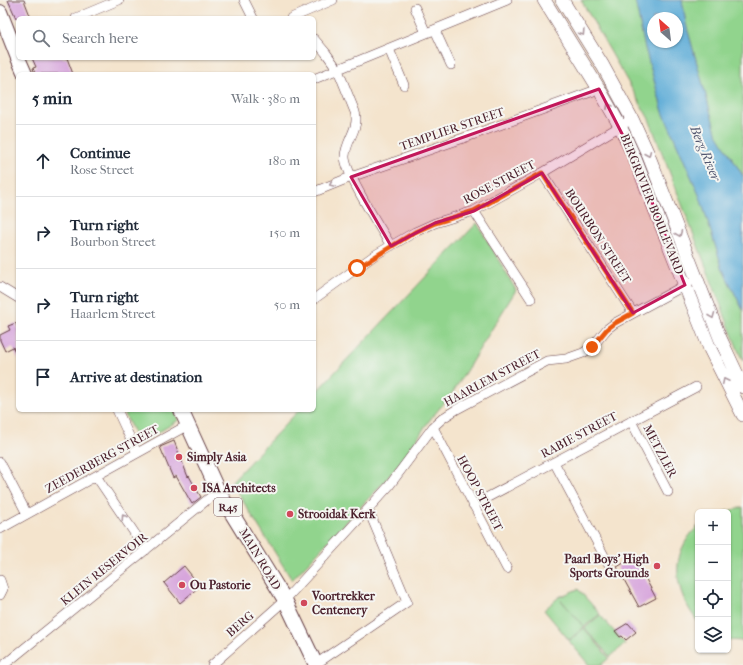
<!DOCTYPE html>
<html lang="en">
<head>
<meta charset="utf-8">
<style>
  body { margin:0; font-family:"IM FELL French Canon",serif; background:#f2f2f3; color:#1f2937 }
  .controls { position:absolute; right:12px; bottom:12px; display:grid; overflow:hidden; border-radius:6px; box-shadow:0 1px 3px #0004 }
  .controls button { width:36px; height:36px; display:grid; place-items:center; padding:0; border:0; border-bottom:1px solid #e0e1e3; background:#fff; color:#1f2937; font:20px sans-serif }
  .compass { position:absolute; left:647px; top:12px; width:36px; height:36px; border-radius:50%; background:#fff; box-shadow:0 1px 3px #0004; rotate:332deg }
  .stop { position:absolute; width:12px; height:12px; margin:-9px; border:3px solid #ea580c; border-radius:50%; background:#fff }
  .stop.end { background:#ea580c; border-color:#fff; box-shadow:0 1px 4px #0008 }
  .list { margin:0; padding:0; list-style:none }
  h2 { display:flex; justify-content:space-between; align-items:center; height:52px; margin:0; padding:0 16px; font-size:17px }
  h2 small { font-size:13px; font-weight:400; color:#747a83 }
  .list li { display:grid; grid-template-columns:26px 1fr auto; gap:12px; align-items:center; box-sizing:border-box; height:72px; padding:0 16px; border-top:1px solid #e0e1e3 }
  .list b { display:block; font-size:15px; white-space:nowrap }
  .list p { margin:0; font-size:13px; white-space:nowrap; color:#747a83 }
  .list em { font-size:13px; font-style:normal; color:#747a83 }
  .icon { flex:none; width:22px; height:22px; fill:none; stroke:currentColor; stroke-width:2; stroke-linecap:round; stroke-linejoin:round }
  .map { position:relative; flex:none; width:743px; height:665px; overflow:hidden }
  .search { position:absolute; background:#fff; box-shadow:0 1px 3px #0004; left:16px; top:16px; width:300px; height:44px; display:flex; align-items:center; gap:10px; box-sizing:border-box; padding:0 14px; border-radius:6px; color:#747a83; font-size:15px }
  .panel { position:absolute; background:#fff; box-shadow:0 1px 3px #0004; left:16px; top:72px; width:300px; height:340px; border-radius:6px }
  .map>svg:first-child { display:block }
</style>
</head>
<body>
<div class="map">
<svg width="743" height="665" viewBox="0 0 743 665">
  <rect width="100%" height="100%" fill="#f6f6f2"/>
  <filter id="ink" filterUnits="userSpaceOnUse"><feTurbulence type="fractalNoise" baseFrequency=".025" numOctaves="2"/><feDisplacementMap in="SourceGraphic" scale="8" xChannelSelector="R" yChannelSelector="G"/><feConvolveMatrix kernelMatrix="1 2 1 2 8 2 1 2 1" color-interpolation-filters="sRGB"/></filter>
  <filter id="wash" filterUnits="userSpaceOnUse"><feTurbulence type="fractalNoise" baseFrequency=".012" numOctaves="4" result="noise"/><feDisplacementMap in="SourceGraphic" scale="16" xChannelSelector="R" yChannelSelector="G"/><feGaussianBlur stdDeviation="0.9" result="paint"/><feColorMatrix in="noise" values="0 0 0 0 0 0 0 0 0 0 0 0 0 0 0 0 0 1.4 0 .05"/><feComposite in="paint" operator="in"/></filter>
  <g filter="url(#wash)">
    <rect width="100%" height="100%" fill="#f4e4cd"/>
    <!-- green -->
    <path fill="#91d48d" stroke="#6e7a5c" d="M 581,0 L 635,0 L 645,48 L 663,112 L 700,197 L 723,270 L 743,310 L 743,361 L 740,355 L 649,119 Z
      M 682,0 L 743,0 L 743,176 L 716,132 L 686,24 Z
      M 477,223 L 516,290 L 453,392 L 429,421 L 405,457 L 384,482 L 292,580 L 231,482 L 299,410 L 314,410 L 314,394 Z
      M 123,410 L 175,410 L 179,420 L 139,444 Z
      M 743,507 L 743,641 L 728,640 L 728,512 L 724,512 Z
      M 698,526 L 698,622 C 674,591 668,555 698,526 Z
      M 578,589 L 600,614 L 584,627 L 561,600 L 584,627 L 569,640 L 544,610 L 559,597 Z
      M 600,615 L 625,644 L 610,657 L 585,628 Z
      M 584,628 L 609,658 L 601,665 L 589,665 L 569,641 Z"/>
    <!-- water -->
    <path fill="#5dacd7" stroke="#546681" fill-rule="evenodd" d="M 635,0 L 682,0 L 686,24 L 716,132 L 743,176 L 743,310 L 723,270 L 700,197 L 663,112 L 645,48 ZM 653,18 L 677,18 L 677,42 L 653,42 Z"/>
    <g id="blocks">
      <!-- building -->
      <path fill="#d7a5dc" d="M 8,0 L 24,0 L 31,18 L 16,18 Z
        M 32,58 L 67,58 L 73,74 L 35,74 L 33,68 L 36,67 Z
        M 16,323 L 18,329 L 18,359 L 13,347 L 5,351 L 0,340 L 0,335 L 10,330 L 8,326 Z
        M 174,441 L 188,477 L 189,476 L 201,497 L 192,504 L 176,476 L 173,478 L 160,447 Z
        M 634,557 L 656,598 L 639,607 L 617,567 Z
        M 184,566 L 200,586 L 180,603 L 164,583 Z
        M 628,623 L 636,632 L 626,640 L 622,636 L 620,637 L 615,631 Z"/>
    </g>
  </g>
  <g filter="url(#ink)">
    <use href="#blocks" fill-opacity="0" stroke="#643d43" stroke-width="1"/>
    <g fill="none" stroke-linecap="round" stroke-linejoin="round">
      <defs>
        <path id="street" d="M 244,0 L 253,18
          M 415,8 L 426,33
          M 76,18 L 119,0
          M 291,18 L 333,0
          M 435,30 L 451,65
          M 314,39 L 326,53 L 338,70 L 355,112 C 360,128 346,140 345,156 C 344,172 381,229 391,246
          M 389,49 L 404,85
          M 314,79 L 507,0
          M 542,173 L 633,313
          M 314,192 L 351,177 L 475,134 L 599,89
          M 474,211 L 531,299
          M 0,287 L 18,298
          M 314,299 L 375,255 L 415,232 L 435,223 L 474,211 L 542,173 L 632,119
          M 117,410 L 137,453
          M 631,421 L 668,492
          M 433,427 L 507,569
          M 0,462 L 27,514
          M 554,462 L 608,563
          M 96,476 L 146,550
          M 473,505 L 696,387
          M 0,529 L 188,425
          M 0,580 L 3,589 L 0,595
          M 316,664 L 407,602 L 368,509
          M 4,665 L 218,491
          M 212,665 L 285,600 L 389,486 L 433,427 L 443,418 L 457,409 L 547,361 L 566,359 L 583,353 L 592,347 L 607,329 L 615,323 L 689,283"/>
        <path id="secondary" d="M 544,0 L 599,89 L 620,126 L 635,159 L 710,349 L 743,415
          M 562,0 L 603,66 L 632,119 L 648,154 L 720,338 L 743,387"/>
        <path id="primary" d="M 0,12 L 18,58
          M 18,58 L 25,74
          M 181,410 L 218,491 L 285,600 L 316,665"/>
      </defs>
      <!-- street casing -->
      <use href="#street" stroke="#643d43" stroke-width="10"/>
      <!-- secondary casing -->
      <use href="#secondary" stroke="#643d43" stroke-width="14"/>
      <!-- primary casing -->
      <use href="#primary" stroke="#643d43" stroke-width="16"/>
      <!-- street -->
      <use href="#street" stroke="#fff" stroke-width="9"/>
      <!-- secondary -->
      <use href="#secondary" stroke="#fff" stroke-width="13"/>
      <!-- primary -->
      <use href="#primary" stroke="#fff" stroke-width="14"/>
    </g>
    <!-- one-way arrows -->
    <defs><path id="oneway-chevron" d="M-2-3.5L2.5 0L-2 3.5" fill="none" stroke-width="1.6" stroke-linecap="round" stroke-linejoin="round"/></defs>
    <g stroke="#ae9aa0">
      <use href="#oneway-chevron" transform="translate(582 33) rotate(57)"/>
      <use href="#oneway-chevron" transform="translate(609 106) rotate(-119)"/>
      <use href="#oneway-chevron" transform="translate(648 154) rotate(67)"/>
      <use href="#oneway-chevron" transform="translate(332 184) rotate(158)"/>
      <use href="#oneway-chevron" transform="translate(679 234) rotate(68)"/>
      <use href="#oneway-chevron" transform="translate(712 316) rotate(68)"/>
      <use href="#oneway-chevron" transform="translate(725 381) rotate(-116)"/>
      <use href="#oneway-chevron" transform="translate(124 517) rotate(-124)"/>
    </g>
  </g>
  <g fill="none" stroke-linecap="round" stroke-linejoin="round" filter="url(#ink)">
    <!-- route -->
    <path stroke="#ea580c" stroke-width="5" d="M 357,268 L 415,232 L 435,223 L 474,211 L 542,173 L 633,313 L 615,323 L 607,329 L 592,347"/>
  </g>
  <!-- marked area -->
  <path fill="#c2185b" fill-opacity="0.2" stroke="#c2185b" stroke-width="3" stroke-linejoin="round" d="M 599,89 L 635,159 L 685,285 L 633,313 L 542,173 L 474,211 L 435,223 L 391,246 L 351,177 Z"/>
  <!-- markers -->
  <g fill="#d1495b" stroke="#f6f6f2" stroke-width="1.5">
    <circle cx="179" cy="457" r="4"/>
    <circle cx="194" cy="488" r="4"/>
    <circle cx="290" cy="514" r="4"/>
    <circle cx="657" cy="566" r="4"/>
    <circle cx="182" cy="585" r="4"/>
    <circle cx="304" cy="603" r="4"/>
  </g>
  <g text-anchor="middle" stroke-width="4" stroke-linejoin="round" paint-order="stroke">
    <!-- shield labels -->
    <rect fill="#f6f6f2" stroke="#7e6067" stroke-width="1" x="214" y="498" width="28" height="18" rx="3"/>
    <g font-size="11" font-weight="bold" fill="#4a1f2b">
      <text x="228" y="511">R45</text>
    </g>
    <!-- street labels -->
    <g font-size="12" fill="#4a1f2b" stroke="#f6f6f2">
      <text transform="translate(452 129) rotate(-19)" y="4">TEMPLIER STREET</text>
      <text transform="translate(499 182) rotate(-28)" y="4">ROSE STREET</text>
      <text transform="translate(652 204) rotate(68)" y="4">BERGRIVIER BOULEVARD</text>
      <text transform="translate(598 236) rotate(57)" y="4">BOURBON STREET</text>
      <text transform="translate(492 378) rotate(-28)" y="4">HAARLEM STREET</text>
      <text transform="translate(579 435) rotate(-28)" y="4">RABIE STREET</text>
      <text transform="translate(660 451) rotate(62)" y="4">METZLER</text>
      <text transform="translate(102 459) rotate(-29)" y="4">ZEEDERBERG STREET</text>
      <text transform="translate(480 493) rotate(62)" y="4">HOOP STREET</text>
      <text transform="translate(260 559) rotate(59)" y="4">MAIN ROAD</text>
      <text transform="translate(104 569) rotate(-39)" y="4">KLEIN RESERVOIR</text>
      <text transform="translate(240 624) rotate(-41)" y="4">BERG</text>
    </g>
    <!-- poi labels -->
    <g font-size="12" font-weight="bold" fill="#4a1f2b" stroke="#f6f6f2" text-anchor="start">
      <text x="187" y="461">Simply Asia</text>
      <text x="202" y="492">ISA Architects</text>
      <text x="298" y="518">Strooidak Kerk</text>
      <text x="649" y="563" text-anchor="end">Paarl Boys' High<tspan x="649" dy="14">Sports Grounds</tspan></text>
      <text x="190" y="589">Ou Pastorie</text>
      <text x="312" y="600">Voortrekker<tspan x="312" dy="14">Centenery</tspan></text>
    </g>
    <!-- water labels -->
    <g font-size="13" font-style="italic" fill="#525770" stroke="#f6f6f2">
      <text transform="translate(706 153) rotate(67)" y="5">Berg River</text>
    </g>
  </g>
</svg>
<div class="controls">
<button>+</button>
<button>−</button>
<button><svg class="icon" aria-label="locate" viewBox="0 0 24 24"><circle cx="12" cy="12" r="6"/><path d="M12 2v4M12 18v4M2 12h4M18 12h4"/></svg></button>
<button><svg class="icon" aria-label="layers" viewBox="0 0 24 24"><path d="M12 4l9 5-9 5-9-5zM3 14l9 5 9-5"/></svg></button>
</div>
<svg class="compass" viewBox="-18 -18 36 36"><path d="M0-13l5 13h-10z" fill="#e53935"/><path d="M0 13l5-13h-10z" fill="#747a83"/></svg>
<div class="stop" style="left:357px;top:268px"></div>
<div class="stop end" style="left:592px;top:347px"></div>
<div class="search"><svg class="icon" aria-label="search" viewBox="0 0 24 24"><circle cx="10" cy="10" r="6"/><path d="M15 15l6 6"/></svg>Search here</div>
<section class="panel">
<h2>5 min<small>Walk · 380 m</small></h2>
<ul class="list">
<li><svg class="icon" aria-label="ahead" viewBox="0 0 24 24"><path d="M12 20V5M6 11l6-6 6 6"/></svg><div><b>Continue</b><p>Rose Street</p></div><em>180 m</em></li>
<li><svg class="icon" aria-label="right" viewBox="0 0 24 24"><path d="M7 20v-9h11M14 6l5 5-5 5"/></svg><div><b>Turn right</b><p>Bourbon Street</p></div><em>150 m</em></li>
<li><svg class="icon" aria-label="right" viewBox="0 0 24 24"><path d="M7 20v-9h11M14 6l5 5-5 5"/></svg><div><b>Turn right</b><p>Haarlem Street</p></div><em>50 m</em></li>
<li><svg class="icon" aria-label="arrive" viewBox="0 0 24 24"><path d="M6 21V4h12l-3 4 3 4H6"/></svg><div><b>Arrive at destination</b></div></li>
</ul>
</section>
</div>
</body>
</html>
